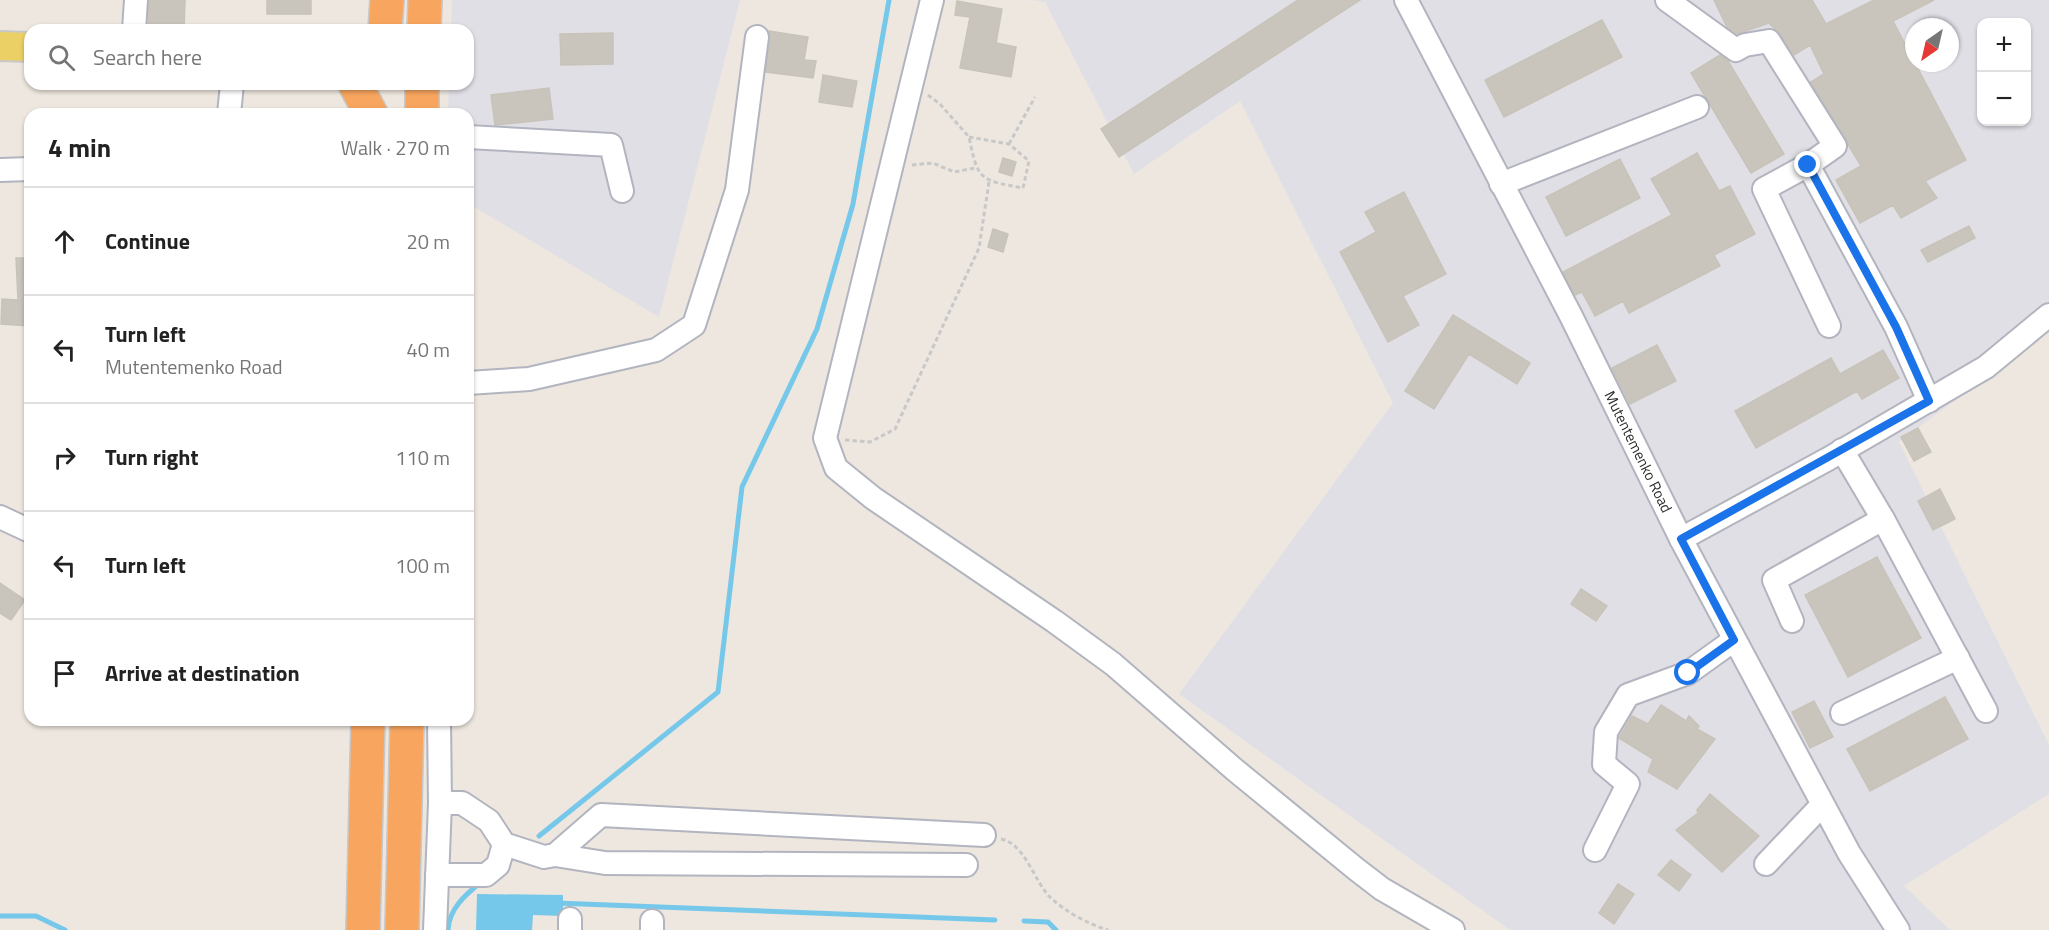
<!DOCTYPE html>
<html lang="en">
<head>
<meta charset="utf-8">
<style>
  body { margin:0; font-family:"Titillium Web",sans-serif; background:#f6f6f6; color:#222 }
  .controls { position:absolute; right:18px; top:18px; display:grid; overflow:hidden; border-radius:12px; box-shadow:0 2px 4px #0004 }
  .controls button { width:54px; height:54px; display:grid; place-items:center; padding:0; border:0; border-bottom:2px solid #e0e0e0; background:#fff; color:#222; font:30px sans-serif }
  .compass { position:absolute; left:1905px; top:18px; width:54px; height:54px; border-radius:50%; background:#fff; box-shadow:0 2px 4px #0004; rotate:214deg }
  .stop { position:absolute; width:18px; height:18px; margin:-14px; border:4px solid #1a73e8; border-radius:50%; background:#fff }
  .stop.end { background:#1a73e8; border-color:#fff; box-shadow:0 2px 6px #0008 }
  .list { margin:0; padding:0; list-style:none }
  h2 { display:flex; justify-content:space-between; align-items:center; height:78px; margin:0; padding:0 24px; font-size:26px }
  h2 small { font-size:20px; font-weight:400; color:#767676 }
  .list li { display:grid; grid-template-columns:39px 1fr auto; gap:18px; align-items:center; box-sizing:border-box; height:108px; padding:0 24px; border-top:2px solid #e0e0e0 }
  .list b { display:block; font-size:22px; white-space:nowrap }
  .list p { margin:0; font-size:20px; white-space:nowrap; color:#767676 }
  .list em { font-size:20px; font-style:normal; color:#767676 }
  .icon { flex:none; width:33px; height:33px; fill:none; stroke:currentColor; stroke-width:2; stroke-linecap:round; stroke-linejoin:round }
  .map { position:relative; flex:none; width:2049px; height:930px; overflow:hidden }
  .search { position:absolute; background:#fff; box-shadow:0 2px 4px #0004; left:24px; top:24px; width:450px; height:66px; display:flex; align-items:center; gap:15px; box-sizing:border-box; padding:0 21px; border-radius:18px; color:#767676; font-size:22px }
  .panel { position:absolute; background:#fff; box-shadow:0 2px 4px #0004; left:24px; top:108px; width:450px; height:618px; border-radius:18px }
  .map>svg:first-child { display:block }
</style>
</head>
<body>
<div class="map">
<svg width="2049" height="930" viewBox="0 0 2049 930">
  <rect width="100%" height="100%" fill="#ede7df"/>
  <!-- industrial -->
  <path fill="#e1dfe6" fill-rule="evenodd" d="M 452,0 L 740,0 L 659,317 L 476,208 L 468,208 L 468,114 L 448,114 L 449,84 L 468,84 L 468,30 L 451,30 Z
    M 1030,0 L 2049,0 L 2049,330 L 1899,442 L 2049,745 L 2049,794 L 1904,886 L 1950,930 L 1510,930 L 1179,694 L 1393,403 L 1240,101 L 1134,174 L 1045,2 ZM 1982,22 L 2026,22 L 2026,122 L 1982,122 ZM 1914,27 L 1950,27 L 1950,63 L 1914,63 Z"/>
  <!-- water -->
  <path fill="#76c8ea" d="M 477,894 L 563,895 L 563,916 L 533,915 L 532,930 L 476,930 Z"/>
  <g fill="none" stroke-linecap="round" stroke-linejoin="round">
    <!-- stream -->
    <path stroke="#76c8ea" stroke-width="5" d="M 539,836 L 718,692 L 742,487 L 817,329 L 853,204 L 889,0
      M 556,903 L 995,920
      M 0,916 L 36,916 L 65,930
      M 1024,921 L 1048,922 L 1056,930
      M 448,930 C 449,909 465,895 481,882"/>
  </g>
  <!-- building -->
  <path fill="#c9c5bd" stroke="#c8c3b8" stroke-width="1.5" d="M 149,0 L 185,0 L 184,30 L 148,30 Z
    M 267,0 L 311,0 L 311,14 L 267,14 Z
    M 1298,0 L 1360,0 L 1119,157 L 1101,129 Z
    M 1714,0 L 1812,0 L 1826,24 L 1874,0 L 1934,0 L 1893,21 L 1966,160 L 1925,181 L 1937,198 L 1901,218 L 1893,205 L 1860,223 L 1836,180 L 1861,166 L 1811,82 L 1824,74 L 1810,45 L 1794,55 L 1780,34 L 1769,23 L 1737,34 L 1727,27 Z
    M 957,1 L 1002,9 L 996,43 L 1016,47 L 1011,77 L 960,68 L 970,17 L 955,15 Z
    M 1602,20 L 1622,57 L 1504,117 L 1485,80 Z
    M 769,31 L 808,37 L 804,60 L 816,61 L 813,78 L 766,72 Z
    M 613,33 L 613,64 L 561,65 L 560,34 Z
    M 1720,55 L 1728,61 L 1784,154 L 1751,173 L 1691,73 Z
    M 823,75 L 857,81 L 852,107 L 819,102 Z
    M 549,88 L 553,119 L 495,125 L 491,95 Z
    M 1697,153 L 1719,191 L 1730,186 L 1755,234 L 1714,255 L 1720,266 L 1629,313 L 1623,301 L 1595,316 L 1582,292 L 1575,295 L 1563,272 L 1672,215 L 1651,179 Z
    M 1003,158 L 1016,162 L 1012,176 L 999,172 Z
    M 1620,159 L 1640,198 L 1566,236 L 1546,197 Z
    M 1404,192 L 1446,274 L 1403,296 L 1419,325 L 1388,342 L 1340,252 L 1376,232 L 1365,212 Z
    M 1969,226 L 1975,238 L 1928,262 L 1921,250 Z
    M 993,229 L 1008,234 L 1003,252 L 988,247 Z
    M 16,258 L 30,258 L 30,326 L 1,324 L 2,299 L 18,300 Z
    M 1453,315 L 1530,363 L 1517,384 L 1469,354 L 1434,409 L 1405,391 Z
    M 1657,345 L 1676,381 L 1630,404 L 1612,368 Z
    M 1883,350 L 1899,378 L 1862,399 L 1857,391 L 1756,448 L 1735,411 L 1831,358 L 1840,374 Z
    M 1918,428 L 1931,452 L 1914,461 L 1901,437 Z
    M 1940,489 L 1955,519 L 1933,530 L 1918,501 Z
    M 1877,557 L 1921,638 L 1848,677 L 1805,595 Z
    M 0,583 L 25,600 L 11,620 L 0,613 Z
    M 1581,589 L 1607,606 L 1596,621 L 1571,604 Z
    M 1945,697 L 1968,739 L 1870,791 L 1847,749 Z
    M 1814,701 L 1833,737 L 1810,748 L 1792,712 Z
    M 1661,705 L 1686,721 L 1689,716 L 1699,726 L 1697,729 L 1715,739 L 1677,789 L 1648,772 L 1653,759 L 1619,738 L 1632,716 L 1648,724 Z
    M 1710,794 L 1759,836 L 1722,872 L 1676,830 L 1698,813 L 1697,810 Z
    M 1671,860 L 1691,875 L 1679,891 L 1658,875 Z
    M 1618,884 L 1634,894 L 1614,924 L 1599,913 Z"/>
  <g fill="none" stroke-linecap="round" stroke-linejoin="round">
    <defs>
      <g id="minor">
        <path d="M 932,0 L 825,438 L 836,468 L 873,498 L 1054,621 L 1113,664 L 1235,770 L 1356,869 L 1382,889 L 1453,930"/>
        <path id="s1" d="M 1406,0 L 1571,316 L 1681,539 L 1849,853 L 1898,930"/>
        <path d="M 1667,0 L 1736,50 L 1745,45 L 1769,41 L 1835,146 L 1808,165 L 1896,327 L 1929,401"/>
        <path d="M 134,30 L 136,0"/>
        <path d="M 229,114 L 232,84"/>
        <path d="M 468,137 L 611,145 L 622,191"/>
        <path d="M 1808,165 L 1764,189 L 1829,326"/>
        <path d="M 0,170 L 30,169"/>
        <path d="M 1501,184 L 1697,107"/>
        <path d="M 468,383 L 529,379 L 656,350 L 694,325 L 737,190 L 757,37"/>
        <path d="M 0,517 L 30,531"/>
        <path d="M 1883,519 L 1986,711"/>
        <path d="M 1681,539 L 1828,459 L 1986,367 L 2049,315"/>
        <path d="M 1792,621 L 1774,580 L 1883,519 L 1842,450"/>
        <path d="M 1842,713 L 1958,658"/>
        <path d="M 440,803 L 462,803 L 489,821 L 504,844 L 544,857 L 555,855 L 601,815 L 984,835"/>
        <path d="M 1595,850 L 1628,784 L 1604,764 L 1606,732 L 1628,695 L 1688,673 L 1734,640"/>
        <path d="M 555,855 L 605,863 L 966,865"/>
        <path d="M 1766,864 L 1822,805"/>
        <path d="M 437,875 L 486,875 L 498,865 L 504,844"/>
        <path d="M 435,930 L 440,803 L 439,720"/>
        <path d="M 570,930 L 570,919"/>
        <path d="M 652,930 L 652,921"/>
      </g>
      <path id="major" d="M 0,46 L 30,47"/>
      <path id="highway" d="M 385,30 L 387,0
        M 424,30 L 425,0
        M 355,84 L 371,114
        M 422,114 L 422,84
        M 363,930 L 368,720
        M 402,930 L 407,720"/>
    </defs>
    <!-- minor casing -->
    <use href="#minor" stroke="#b2b4bf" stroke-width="26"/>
    <!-- major casing -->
    <use href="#major" stroke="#c8c8c8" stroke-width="32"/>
    <!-- highway casing -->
    <use href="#highway" stroke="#c8c8c8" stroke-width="36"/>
    <!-- path -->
    <path stroke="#c8c8c8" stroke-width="3" stroke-dasharray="4.5 3" stroke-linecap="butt" d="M 928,95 L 940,104 L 969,137
      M 969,137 L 1009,144 L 1029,161 L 1023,188 C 980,180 978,181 969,137 Z
      M 1009,144 L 1035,97
      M 912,165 L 933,163 L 954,172 L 975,168
      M 845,440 L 870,442 L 895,429 L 979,248 L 989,182
      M 1001,839 C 1026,844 1035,884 1051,898 C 1066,912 1088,924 1108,930"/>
    <!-- minor -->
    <use href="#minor" stroke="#fff" stroke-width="22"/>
    <!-- major -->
    <use href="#major" stroke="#ebd065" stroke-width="28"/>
    <!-- highway -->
    <use href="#highway" stroke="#f8a65f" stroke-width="33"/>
  </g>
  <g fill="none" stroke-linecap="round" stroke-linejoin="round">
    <!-- route -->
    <path stroke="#1a73e8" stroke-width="8" d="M 1688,673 L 1734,640 L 1681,539 L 1929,401 L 1896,327 L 1808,165"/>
  </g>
  <g text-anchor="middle" stroke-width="5" stroke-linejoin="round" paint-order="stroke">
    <!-- street labels -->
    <g font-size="15" fill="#2c2c2c" stroke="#fff">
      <text dy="5" stroke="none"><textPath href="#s1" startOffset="508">Mutentemenko Road</textPath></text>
    </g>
  </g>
</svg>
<div class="controls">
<button>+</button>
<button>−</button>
</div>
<svg class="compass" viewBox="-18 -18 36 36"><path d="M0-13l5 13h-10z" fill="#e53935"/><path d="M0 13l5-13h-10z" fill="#767676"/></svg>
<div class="stop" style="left:1688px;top:673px"></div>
<div class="stop end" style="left:1808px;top:165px"></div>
<div class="search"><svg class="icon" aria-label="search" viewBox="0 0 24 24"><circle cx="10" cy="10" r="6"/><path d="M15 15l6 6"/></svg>Search here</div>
<section class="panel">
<h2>4 min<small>Walk · 270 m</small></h2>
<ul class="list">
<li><svg class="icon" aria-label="ahead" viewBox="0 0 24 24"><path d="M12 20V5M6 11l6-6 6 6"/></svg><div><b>Continue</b></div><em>20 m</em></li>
<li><svg class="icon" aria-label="left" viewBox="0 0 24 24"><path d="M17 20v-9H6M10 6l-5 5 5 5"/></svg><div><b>Turn left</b><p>Mutentemenko Road</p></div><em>40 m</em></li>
<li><svg class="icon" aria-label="right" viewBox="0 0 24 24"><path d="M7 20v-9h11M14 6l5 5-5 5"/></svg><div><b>Turn right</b></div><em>110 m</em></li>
<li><svg class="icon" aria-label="left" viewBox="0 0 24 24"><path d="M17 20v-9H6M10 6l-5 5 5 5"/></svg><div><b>Turn left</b></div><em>100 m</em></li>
<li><svg class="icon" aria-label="arrive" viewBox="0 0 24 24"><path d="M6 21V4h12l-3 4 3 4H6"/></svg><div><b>Arrive at destination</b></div></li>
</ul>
</section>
</div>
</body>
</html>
